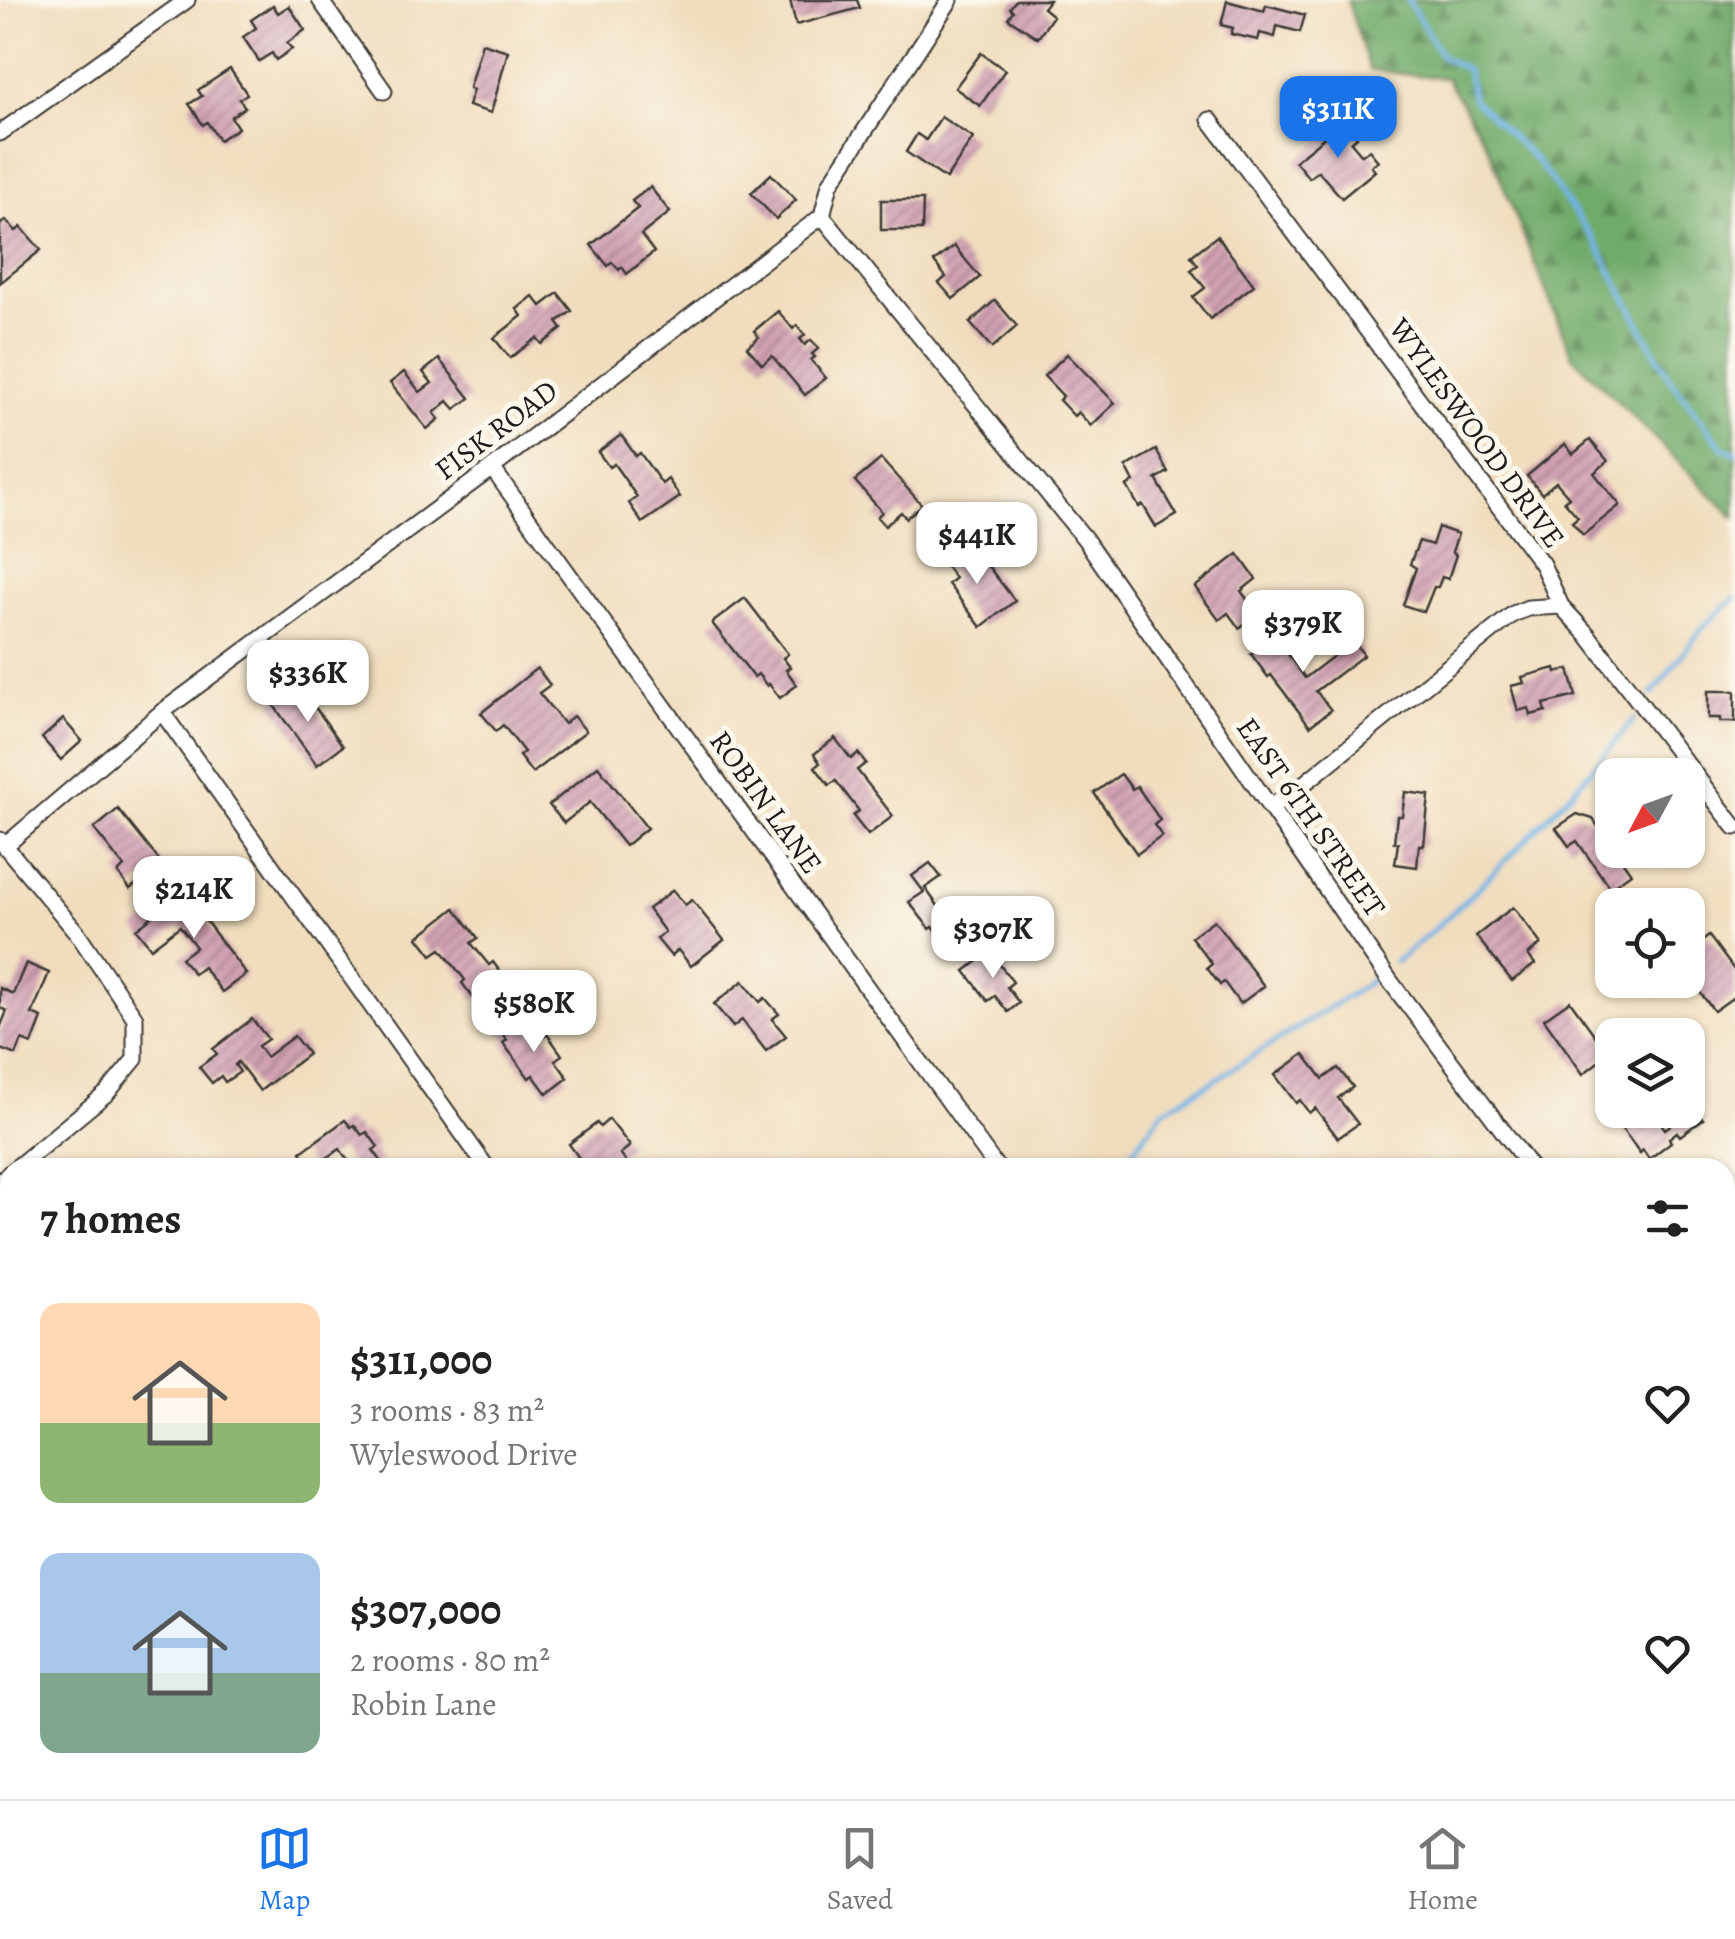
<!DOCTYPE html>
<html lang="en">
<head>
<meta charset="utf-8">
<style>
	:root { --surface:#fff; --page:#f6f6f6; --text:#222; --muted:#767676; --line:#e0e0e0; --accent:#1a73e8 }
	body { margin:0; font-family:Alegreya,serif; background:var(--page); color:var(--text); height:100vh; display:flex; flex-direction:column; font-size:38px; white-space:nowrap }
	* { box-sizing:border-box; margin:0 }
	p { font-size:32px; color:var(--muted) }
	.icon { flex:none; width:55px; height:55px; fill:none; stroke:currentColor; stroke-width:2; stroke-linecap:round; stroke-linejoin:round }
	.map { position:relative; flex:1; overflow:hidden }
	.drawer { position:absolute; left:0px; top:1158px; width:1735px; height:642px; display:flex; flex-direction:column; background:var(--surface); border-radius:30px 30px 0 0; box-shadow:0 2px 8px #0004 }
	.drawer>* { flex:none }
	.needle { width:65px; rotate:229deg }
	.controls { position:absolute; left:1595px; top:758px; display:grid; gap:20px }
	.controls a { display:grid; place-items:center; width:110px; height:110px; border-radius:20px; background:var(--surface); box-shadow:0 2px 8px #0004; font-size:50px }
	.price { position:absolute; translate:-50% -85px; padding:0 22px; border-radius:20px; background:#fff; color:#222; font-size:32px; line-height:65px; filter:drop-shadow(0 2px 5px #0008) }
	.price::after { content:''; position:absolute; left:50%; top:60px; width:30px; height:22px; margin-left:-15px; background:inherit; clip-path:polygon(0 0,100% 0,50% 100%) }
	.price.current { background:var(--accent); color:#fff }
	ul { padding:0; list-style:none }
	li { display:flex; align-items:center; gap:30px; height:250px; padding:0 40px }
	li span { display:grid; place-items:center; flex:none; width:280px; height:200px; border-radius:20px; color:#555 }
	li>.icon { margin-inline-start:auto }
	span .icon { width:120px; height:120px; fill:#fffc; stroke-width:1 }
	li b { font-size:42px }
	h2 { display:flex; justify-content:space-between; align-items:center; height:120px; padding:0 40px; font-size:42px }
	.dock { display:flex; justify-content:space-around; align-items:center; height:140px; border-top:2px solid var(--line); background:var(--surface); font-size:28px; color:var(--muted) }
	.dock a { display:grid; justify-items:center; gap:5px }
	.dock .current { color:var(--accent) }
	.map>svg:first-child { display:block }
	.forest { fill:url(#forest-firs); stroke:#466443; stroke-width:2.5 }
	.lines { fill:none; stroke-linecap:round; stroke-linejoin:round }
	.stream { stroke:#72b4e7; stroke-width:5 }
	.building { fill:url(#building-hatch) }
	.street-casing { stroke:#3c3934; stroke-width:19 }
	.street { stroke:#fff; stroke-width:15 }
	.labels { text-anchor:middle; stroke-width:10; stroke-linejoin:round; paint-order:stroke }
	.street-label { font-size:30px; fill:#1c1c1c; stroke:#fbf7ec }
</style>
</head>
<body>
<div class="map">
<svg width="1735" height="1799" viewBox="0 0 1735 1799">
	<defs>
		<pattern id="forest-firs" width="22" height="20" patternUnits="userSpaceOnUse" patternTransform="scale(2.5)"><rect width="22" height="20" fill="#71ab6a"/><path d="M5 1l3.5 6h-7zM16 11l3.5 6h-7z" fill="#5c8a56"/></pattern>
		<pattern id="building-hatch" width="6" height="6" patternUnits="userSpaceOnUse" patternTransform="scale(2.5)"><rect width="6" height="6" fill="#d1a1b4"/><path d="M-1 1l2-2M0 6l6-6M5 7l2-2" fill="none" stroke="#a98292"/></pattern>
	</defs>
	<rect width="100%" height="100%" fill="#fbf7ec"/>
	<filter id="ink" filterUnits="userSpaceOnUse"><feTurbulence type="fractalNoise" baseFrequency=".01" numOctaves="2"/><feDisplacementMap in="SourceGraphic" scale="20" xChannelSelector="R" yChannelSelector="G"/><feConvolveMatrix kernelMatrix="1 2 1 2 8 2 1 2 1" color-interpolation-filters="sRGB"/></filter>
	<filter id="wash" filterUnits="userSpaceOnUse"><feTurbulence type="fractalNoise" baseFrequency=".0048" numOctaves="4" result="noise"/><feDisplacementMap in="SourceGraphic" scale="40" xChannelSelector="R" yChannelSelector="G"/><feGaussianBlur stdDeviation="2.25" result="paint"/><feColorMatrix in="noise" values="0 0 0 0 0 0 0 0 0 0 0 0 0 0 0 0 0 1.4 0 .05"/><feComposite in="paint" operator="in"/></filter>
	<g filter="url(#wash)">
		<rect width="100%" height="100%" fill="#f1ddbd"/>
		<polygon class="forest" points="1347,0 1735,0 1735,518 1572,356 1487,145 1446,78 1370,70"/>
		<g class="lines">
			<g class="stream">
				<polyline points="1408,0 1442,57 1467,70 1473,99 1536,160 1595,241 1670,379 1723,448 1735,453"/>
				<polyline points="1652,694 1704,626 1735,598"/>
				<path d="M1395 962C1440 927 1480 886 1520 846 1560 805 1599 763 1634 719"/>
				<polyline points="1115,1168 1124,1163 1163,1110 1210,1083 1367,984 1379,974"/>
			</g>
		</g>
		<g id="blocks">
			<g class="building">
				<polygon points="790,0 857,0 860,8 796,25"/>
				<polygon points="1016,0 1049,0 1043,8 1053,16 1038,38 1008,18 1013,11 1010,8"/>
				<polygon points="1227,1 1264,11 1266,5 1305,15 1300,32 1277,26 1275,37 1260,33 1258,40 1231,34 1233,28 1221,25"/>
				<polygon points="273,5 278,13 289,6 305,30 287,43 292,49 276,60 272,53 259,61 243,37 256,28 251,20"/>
				<polygon points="482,43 508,51 491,113 468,106 473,90 469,88"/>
				<polygon points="981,53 1005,70 980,106 955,88"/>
				<polygon points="230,69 247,94 239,99 245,107 231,117 238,128 219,140 207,122 203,125 189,104 202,96 198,90"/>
				<polygon points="941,117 973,138 946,179 906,152 917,134 926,140"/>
				<polygon points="1344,121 1357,137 1351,142 1362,155 1369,150 1378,161 1371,166 1375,171 1342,198 1318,171 1309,178 1295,161"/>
				<polygon points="771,174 796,200 776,219 751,193"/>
				<polygon points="650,187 670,212 641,235 654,252 627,274 622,267 619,270 612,262 608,266 591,245 638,208 632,201"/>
				<polygon points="881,200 923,200 922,230 881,230"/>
				<polygon points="5,220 16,231 21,227 41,250 0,283 0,225"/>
				<polygon points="1217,236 1254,285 1210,319 1193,297 1205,288 1191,270 1198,265 1191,256"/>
				<polygon points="954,246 980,277 953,299 939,283 946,277 934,262"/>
				<polygon points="558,293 572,311 557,322 562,329 542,344 537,338 510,358 494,338 522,316 517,309 533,296 541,306"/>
				<polygon points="995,300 1017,326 992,348 970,323"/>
				<polygon points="778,311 793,329 797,325 805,335 800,339 805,345 811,340 819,348 812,354 815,357 811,360 826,378 805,395 772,356 762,364 747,347 759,337 754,331"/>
				<polygon points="1067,354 1115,403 1091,426 1078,412 1074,416 1059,400 1063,396 1044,376"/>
				<polygon points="439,359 470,398 455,409 448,401 434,413 439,419 427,429 390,383 404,372 420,392 432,383 423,372"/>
				<polygon points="621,435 636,456 640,453 662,484 668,479 680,497 642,523 629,503 637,497 614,464 609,467 598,452"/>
				<polygon points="1590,440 1608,461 1594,473 1620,505 1583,535 1572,522 1578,517 1564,501 1569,497 1556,482 1542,494 1527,476 1565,444 1573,454"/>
				<polygon points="1156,450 1168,472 1156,479 1177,515 1156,527 1143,505 1139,507 1127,486 1134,482 1126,467"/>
				<polygon points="881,459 922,505 906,518 901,512 885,526 877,517 882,512 855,481"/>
				<polygon points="1438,527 1458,534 1452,552 1456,555 1448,579 1442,577 1438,587 1434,587 1424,612 1403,605 1416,568 1410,564 1419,541 1432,545"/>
				<polygon points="962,546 977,566 984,561 1015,601 981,627 948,584 955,578 942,561"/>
				<polygon points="1238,554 1256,579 1241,591 1258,614 1239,628 1228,613 1219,620 1195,587"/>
				<polygon points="745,598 788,654 783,658 790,667 786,670 797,685 780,698 769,684 767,686 758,674 754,677 712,623"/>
				<polygon points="1281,631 1294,648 1287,653 1305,678 1353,641 1364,655 1316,691 1331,710 1310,726 1271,675 1268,677 1251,654"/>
				<polygon points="537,668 550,685 539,693 564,724 573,716 586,731 532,773 519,756 524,752 503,725 496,731 481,713"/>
				<polygon points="1555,668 1556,672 1569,669 1576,696 1544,704 1546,711 1531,715 1529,708 1518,711 1511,686 1524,683 1522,677"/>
				<polygon points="295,686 309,705 312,703 343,746 317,765 272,703"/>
				<polygon points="1708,691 1735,691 1735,722 1720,722 1720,718 1708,718"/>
				<polygon points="63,719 82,741 61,760 42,738"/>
				<polygon points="835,738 851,759 858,753 866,763 857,770 893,816 868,835 853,816 859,811 836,781 829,785 815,767 820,763 814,754"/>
				<polygon points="598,766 647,828 625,846 590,802 564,823 549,805"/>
				<polygon points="1121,774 1132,789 1137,786 1160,820 1154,825 1162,836 1137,854 1094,793"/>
				<polygon points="1405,792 1429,795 1424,845 1419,845 1417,867 1395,864 1398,843 1394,842 1397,816 1402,816"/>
				<polygon points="118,809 162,864 130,889 118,873 124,867 94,829"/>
				<polygon points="1577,814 1593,819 1612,847 1612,850 1615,850 1631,873 1610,888 1577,841 1569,846 1556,828"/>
				<polygon points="930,863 941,877 925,888 947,918 956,912 964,923 946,937 941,931 938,933 933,927 930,929 909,902 924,892 912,876"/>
				<polygon points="673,890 685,905 692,900 724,940 691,966 678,950 671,956 657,939 665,932 648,909"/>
				<polygon points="184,892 246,974 222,992 203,967 194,974 181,958 196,947 180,926 151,948 136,929"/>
				<polygon points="1513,907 1541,944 1528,955 1535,964 1512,981 1476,936"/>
				<polygon points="455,908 478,938 471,943 489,965 493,962 504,977 475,1000 462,983 465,980 441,949 432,955 418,937"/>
				<polygon points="1214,920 1264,986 1240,1004 1224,982 1220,985 1207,968 1212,964 1191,937"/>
				<polygon points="1709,936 1735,971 1735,996 1714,1011 1691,980 1688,983 1688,952"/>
				<polygon points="990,952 1013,982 1007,987 1019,1003 1008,1012 995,996 988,1001 965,971"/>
				<polygon points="26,963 49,973 32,1014 42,1018 32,1044 22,1040 16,1055 0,1049 0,1028 7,1011 0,1008 0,988 13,994"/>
				<polygon points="743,981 760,1002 765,998 779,1014 772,1019 786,1036 766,1051 742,1020 733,1027 714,1004"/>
				<polygon points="1570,1001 1596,1037 1600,1034 1612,1051 1583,1074 1544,1019"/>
				<polygon points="520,1016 539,1041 547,1034 562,1055 555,1060 568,1078 547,1094 533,1075 529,1078 503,1043 507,1040 500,1031"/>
				<polygon points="252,1019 268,1039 258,1046 266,1057 294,1036 308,1054 260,1091 238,1062 235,1065 240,1072 225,1082 221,1076 212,1083 199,1067 217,1054 213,1049"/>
				<polygon points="1304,1054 1323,1079 1338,1068 1353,1087 1338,1098 1358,1124 1338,1138 1315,1108 1309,1113 1300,1100 1296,1103 1275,1075"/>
				<polygon points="1691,1103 1703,1119 1680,1136 1677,1132 1669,1138 1671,1142 1649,1159 1643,1150 1640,1153 1610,1113 1614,1110 1662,1110 1664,1113 1657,1118 1665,1129 1675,1122 1672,1118 1682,1110 1688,1110 1688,1106"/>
				<polygon points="609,1119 630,1146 620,1154 631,1168 594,1168 589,1161 584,1165 569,1144 597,1123 600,1127"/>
				<polygon points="345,1120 351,1127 354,1125 362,1135 367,1132 378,1147 373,1150 382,1162 378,1165 380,1168 353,1168 340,1149 312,1168 301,1152"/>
				<polygon points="0,1251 10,1263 10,1285 6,1281 0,1286"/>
				<polygon points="10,1355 10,1396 0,1405 0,1363"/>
				<polygon points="10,1599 10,1673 0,1682 0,1632 5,1628 0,1622 0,1608"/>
				<polygon points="1735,1631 1735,1685 1725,1692 1725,1662 1734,1654 1729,1648 1725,1652 1725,1639"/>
				<polygon points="590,1790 619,1790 625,1797 597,1799"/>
				<polygon points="1099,1790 1104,1796 1112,1790 1128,1790 1135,1799 1087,1799"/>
			</g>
		</g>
	</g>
	<g filter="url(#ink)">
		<use href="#blocks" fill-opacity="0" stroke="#3c3934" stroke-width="2.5"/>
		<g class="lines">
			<defs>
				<g id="street">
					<polyline points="320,0 384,91"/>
					<polyline points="1210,120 1542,564 1561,606 1587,634 1735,827"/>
					<polyline points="0,133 187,0"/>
					<polyline points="822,216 1085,539 1390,981 1531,1168"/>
					<polyline points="492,468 997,1168"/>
					<polyline points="162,712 487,1168"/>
					<polyline points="1272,806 1300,787 1513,614 1528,608 1561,606"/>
					<polyline points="0,840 78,934 135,1018 135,1059 107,1093 16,1168"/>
					<polyline points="6,845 162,712 492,468 822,216 830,184 950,0"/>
					<polyline points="0,1181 10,1173"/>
					<polyline points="1725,1320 1735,1314"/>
					<polyline points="1725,1447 1735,1462"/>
					<polyline points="1725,1505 1735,1498"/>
					<polyline points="0,1768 10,1757"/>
					<polyline points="671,1790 677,1799"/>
					<polyline points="938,1790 945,1799"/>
					<polyline points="1312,1799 1325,1790"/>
				</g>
			</defs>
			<use href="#street" class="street-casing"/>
			<use href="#street" class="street"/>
		</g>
	</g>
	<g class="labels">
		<g class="street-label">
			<text transform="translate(496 430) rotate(-37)" y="10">FISK ROAD</text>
			<text transform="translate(1477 433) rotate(54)" y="10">WYLESWOOD DRIVE</text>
			<text transform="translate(766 802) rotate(54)" y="10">ROBIN LANE</text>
			<text transform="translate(1311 817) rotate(55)" y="10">EAST 6TH STREET</text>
		</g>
	</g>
</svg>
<div class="controls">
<a><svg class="needle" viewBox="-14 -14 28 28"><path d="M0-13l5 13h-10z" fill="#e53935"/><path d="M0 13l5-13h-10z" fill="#767676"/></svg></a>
<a><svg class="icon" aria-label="locate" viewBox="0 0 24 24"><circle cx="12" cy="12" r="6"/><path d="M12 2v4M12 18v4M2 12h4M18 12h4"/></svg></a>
<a><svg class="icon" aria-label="layers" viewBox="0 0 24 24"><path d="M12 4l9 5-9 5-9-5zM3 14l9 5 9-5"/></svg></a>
</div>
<b class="price current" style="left:1338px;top:161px">$311K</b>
<b class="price" style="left:977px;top:587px">$441K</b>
<b class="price" style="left:1303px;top:675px">$379K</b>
<b class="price" style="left:308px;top:725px">$336K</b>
<b class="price" style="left:194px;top:941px">$214K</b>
<b class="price" style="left:993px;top:981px">$307K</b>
<b class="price" style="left:534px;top:1055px">$580K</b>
<section class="drawer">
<h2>7 homes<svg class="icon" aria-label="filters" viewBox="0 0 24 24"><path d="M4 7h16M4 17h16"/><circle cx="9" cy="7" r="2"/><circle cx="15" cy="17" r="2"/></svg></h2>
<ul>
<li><span style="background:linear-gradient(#ffd9b3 60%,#8fb573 0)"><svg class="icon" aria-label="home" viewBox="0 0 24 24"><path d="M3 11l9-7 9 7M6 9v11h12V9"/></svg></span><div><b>$311,000</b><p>3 rooms · 83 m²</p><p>Wyleswood Drive</p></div><svg class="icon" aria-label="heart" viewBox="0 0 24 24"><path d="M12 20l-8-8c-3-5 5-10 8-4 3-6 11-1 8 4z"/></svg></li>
<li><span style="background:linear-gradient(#a9c7e8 60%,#7fa58c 0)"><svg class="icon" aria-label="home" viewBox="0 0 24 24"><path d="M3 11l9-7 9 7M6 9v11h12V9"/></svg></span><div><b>$307,000</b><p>2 rooms · 80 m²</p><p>Robin Lane</p></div><svg class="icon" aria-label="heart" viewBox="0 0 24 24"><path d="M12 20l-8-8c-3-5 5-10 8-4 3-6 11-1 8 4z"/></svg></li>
</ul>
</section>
</div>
<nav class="dock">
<a class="current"><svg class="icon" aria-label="map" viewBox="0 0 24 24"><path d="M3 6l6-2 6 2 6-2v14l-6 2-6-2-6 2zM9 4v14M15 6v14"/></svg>Map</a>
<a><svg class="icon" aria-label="saved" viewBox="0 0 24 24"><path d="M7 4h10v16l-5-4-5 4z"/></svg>Saved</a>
<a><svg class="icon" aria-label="home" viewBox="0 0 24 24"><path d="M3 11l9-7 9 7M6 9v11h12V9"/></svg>Home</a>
</nav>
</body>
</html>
